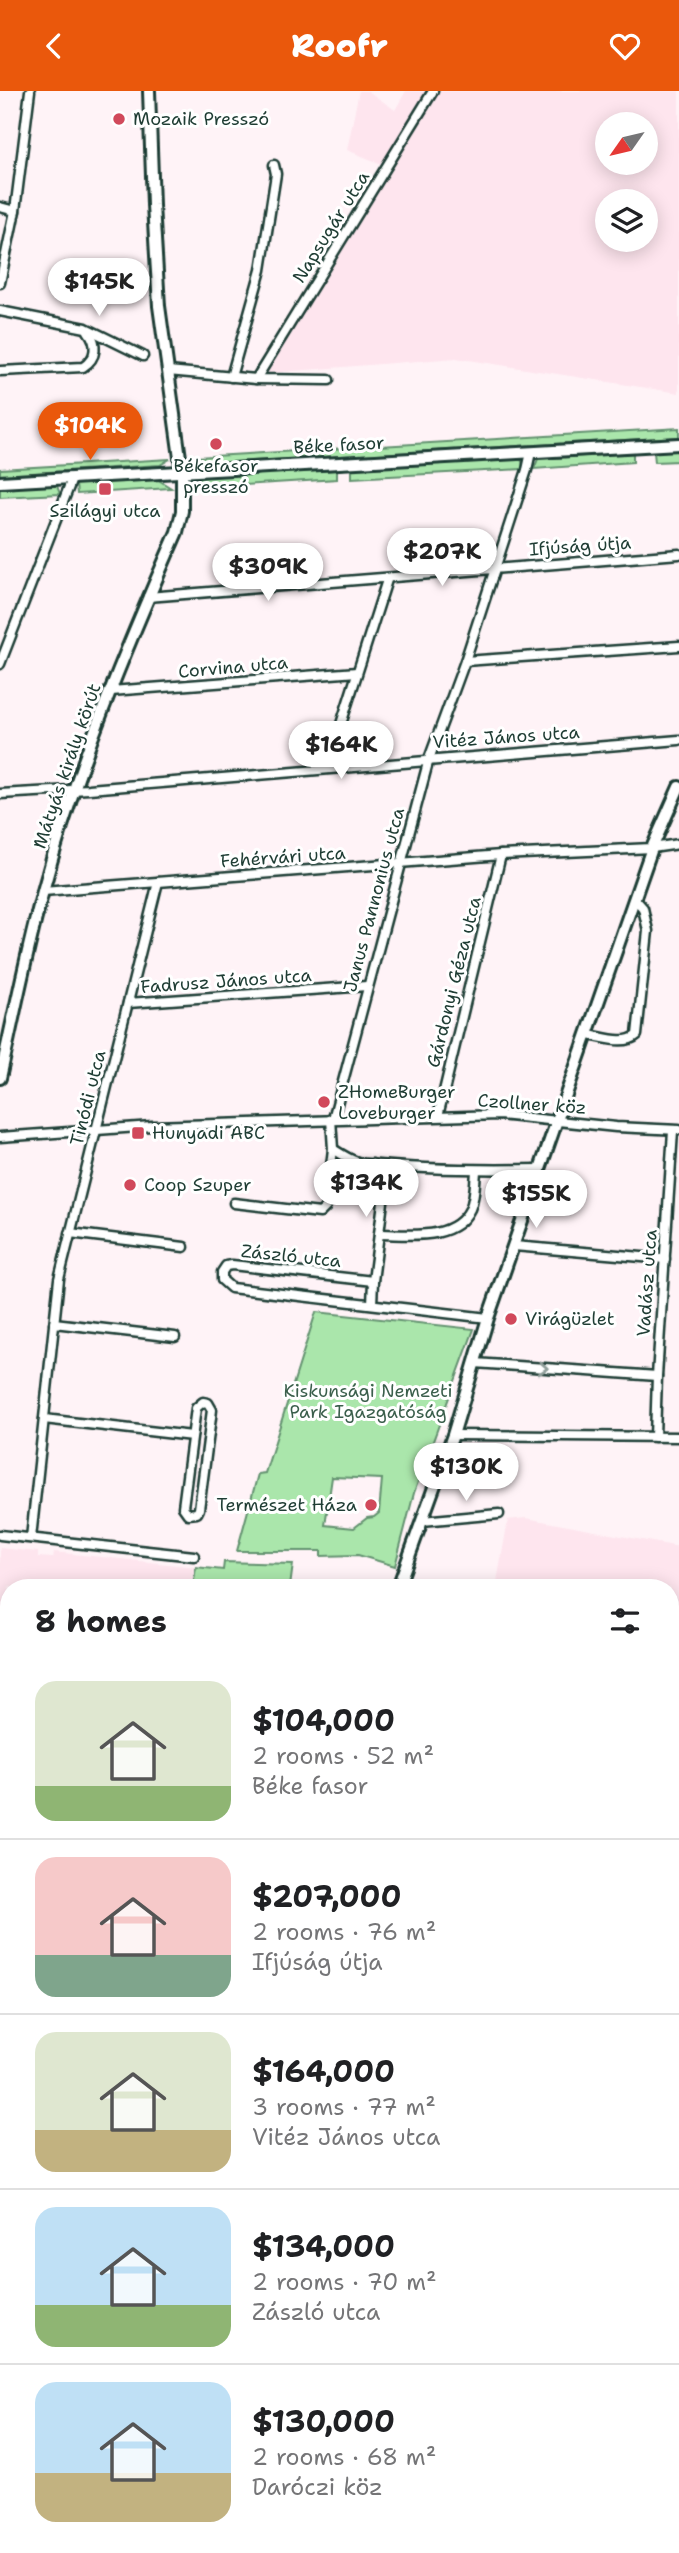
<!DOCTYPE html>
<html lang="en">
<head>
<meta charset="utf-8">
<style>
	:root { --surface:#fff; --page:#f6f6f6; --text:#202124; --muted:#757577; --line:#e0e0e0; --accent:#ea580c }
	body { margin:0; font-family:"Shantell Sans",sans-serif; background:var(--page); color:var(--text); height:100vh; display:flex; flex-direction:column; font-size:26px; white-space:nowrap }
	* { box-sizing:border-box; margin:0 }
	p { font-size:23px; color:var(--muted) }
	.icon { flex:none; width:38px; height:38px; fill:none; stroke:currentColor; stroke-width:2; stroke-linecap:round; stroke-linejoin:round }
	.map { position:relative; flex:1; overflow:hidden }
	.drawer { position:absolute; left:0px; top:1488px; width:679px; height:975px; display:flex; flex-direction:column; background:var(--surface); border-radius:28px 28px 0 0; box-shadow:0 4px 18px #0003 }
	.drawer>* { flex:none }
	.needle { width:46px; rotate:236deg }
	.tools { position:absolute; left:595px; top:21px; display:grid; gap:14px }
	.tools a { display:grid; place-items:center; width:63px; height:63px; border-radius:50%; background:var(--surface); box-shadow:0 4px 18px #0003; font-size:35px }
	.price { position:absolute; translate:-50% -60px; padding:0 16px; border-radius:24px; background:#fff; color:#222; font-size:23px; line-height:46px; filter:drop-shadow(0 2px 4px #0008) }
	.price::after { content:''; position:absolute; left:50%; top:42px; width:21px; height:16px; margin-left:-10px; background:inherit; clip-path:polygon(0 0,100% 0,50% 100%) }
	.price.on { background:var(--accent); color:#fff }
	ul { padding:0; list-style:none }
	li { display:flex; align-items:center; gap:21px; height:175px; padding:0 35px }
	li+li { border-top:2px solid var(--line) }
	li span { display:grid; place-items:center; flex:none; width:196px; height:140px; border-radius:21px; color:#555 }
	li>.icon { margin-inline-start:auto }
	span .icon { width:84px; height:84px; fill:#fffc; stroke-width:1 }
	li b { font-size:30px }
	h2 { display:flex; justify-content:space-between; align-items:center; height:84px; padding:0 35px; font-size:30px }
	header { display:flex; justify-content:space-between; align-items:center; height:91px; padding:0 35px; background:var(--accent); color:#fff; font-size:32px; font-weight:800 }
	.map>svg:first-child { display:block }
	.built { fill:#fee5ee; fill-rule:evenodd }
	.green { fill:#aae6ab; stroke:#649270; stroke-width:2; fill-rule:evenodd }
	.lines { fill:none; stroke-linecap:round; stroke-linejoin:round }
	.street-casing { stroke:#1f3d34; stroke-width:13 }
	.secondary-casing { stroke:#1f3d34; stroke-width:16 }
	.primary-casing { stroke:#1f3d34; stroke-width:18 }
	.street { stroke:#fff; stroke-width:8 }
	.secondary { stroke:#fff; stroke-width:10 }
	.primary { stroke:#faddab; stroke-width:12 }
	.rail { stroke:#1f3d34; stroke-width:2.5 }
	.oneway { stroke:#8f9e9a }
	.poi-dot { fill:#d1495b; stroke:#fff; stroke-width:2.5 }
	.labels { text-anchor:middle; stroke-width:6; stroke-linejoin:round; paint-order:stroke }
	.poi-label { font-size:18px; fill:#1f3d34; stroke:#fff; text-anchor:start }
	.street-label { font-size:18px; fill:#1f3d34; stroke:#fff }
	.park-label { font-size:18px; fill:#3b5f4c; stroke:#fff }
</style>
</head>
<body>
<header><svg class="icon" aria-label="back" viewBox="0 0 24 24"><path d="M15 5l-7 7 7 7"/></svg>Roofr<svg class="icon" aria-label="heart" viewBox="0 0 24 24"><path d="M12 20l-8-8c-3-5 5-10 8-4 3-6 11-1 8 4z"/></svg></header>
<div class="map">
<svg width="679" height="2462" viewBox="0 0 679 2462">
	<rect width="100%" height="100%" fill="#fff3f7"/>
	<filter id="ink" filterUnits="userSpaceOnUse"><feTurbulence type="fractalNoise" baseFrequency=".0143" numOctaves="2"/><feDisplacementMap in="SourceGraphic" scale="14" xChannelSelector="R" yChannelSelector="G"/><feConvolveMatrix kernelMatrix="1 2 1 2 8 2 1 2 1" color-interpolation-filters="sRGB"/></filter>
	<g filter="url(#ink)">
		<g class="built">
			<path d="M359 0H368L395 19 406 0H679V302L456 267 268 282 263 275 389 76 347 59ZM607 33H646V72H607ZM607 110H646V149H607Z"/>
			<polygon points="526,1427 679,1456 679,1924 670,1930 670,1496 496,1496 508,1429"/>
			<polygon points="0,1457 38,1461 38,1466 53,1467 54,1461 196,1476 193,1496 9,1496 9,1666 0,1667"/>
		</g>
		<g class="green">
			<polygon points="679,337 679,346 201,373 197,370 197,366"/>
			<polygon points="679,359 679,370 655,371 654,361"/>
			<polygon points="633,362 633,371 534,378 538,368"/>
			<polygon points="517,367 522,370 523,378 352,387 352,376"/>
			<polygon points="170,368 160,374 0,384 0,378"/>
			<polygon points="337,379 337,388 196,397 198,388 204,386"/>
			<polygon points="157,388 171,397 77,403 76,393"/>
			<polygon points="53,394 57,395 60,403 0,406 0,396"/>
			<path d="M316 1221 474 1238 414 1402 395 1475 358 1464 321 1465V1460H237L258 1383 265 1382ZM332 1386 382 1388 379 1422 374 1426 367 1427 354 1437 325 1434Z"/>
			<polygon points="224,1471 293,1473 290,1496 193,1496 196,1476 223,1479"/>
		</g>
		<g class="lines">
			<defs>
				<g id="street">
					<polyline points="0,116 15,120"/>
					<polyline points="0,192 15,120 30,0"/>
					<polyline points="0,220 86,237 143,265"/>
					<path d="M0 280 83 276C97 267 98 253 88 240"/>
					<polyline points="168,280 256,288 329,289"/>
					<polyline points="231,286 261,179 276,83 274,74"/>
					<polyline points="256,288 433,0"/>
					<polyline points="148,506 679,463"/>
					<polyline points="465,570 679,555"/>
					<polyline points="0,573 72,388"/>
					<polyline points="111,600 357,581"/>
					<polyline points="327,677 387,489"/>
					<polyline points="0,703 89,698 679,649"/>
					<polyline points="43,800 501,764 652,757 679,753"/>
					<polyline points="128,912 367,895"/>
					<path d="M588 944C603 946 625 955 637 944L648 840 643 817 635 808"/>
					<polyline points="438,1025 501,764"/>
					<polyline points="333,1028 429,668 465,570 527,379 531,361"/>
					<polyline points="0,1046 152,1035 499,1024 616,1036 679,1039"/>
					<path d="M333 1058C344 1065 355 1072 368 1073 425 1079 484 1079 541 1078"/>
					<polyline points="372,1073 381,1086 384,1103 373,1190"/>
					<polyline points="234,1112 320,1122 326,1116 333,1058 331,1028"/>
					<polyline points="70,1142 184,1156"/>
					<path d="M379 1143C408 1143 454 1151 470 1118 475 1107 475 1092 476 1080"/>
					<polyline points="514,1155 665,1168"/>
					<polyline points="372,1213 373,1190 232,1174 226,1175 222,1181 222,1189 231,1197 488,1227"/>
					<polyline points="54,1232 175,1246"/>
					<polyline points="475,1272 657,1285"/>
					<polygon points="203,1311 208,1312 212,1319 199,1418 197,1422 188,1423 183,1416 196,1317"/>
					<polyline points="44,1328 192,1345"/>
					<polyline points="453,1344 679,1346"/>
					<polyline points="655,1346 657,1285 673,1040"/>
					<polyline points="422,1430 499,1423"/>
					<polyline points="0,1444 194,1465"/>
					<polyline points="31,1447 59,1188 158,791"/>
					<polyline points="0,1673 9,1672"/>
					<polyline points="0,1803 9,1803"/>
					<polyline points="0,1931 9,1931"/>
					<polyline points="670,2076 679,2076"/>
					<polyline points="670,2201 679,2195"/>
					<polyline points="6,2311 9,2352"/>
					<polyline points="670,2362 679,2357"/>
					<polyline points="16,2454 17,2462"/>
					<polyline points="482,2455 494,2454"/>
				</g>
				<g id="secondary">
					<polyline points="0,391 679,353"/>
					<path d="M0 987C14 925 26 862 43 800 76 677 126 557 177 441L182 420V381L159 215 153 114 149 0"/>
					<polyline points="398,1496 453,1344 488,1227 652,757 679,696"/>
					<polyline points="670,2216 679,2231"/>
				</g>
				<g id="primary">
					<polyline points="670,1949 679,1944"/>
					<polyline points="0,2134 9,2133"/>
				</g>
			</defs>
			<use href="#street" class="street-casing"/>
			<use href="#secondary" class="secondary-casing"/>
			<use href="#primary" class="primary-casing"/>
			<use href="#street" class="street"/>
			<use href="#secondary" class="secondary"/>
			<use href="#primary" class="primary"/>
			<g class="rail">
				<polyline points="670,2024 679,2017"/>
				<polyline points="0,2301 9,2299"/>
			</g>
		</g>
		<defs><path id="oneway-chevron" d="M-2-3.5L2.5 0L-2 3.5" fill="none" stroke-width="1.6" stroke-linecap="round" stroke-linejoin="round" transform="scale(1.75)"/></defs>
		<use class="oneway" href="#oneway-chevron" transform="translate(543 1277) rotate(4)"/>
	</g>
	<g class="poi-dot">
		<circle cx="119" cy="28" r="7"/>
		<circle cx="216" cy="353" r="7"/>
		<rect x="98" y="391" width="14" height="14" rx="3.5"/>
		<circle cx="324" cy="1011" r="7"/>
		<rect x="131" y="1035" width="14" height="14" rx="3.5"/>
		<circle cx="130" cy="1094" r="7"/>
		<circle cx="511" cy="1228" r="7"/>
		<circle cx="371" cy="1414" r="7"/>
	</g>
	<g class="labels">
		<g class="poi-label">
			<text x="133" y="34">Mozaik Presszó</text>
			<text x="216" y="381" text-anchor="middle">Békefasor<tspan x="216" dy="21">presszó</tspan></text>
			<text x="105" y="426" text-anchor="middle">Szilágyi utca</text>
			<text x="338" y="1007">ZHomeBurger<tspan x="338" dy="21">Loveburger</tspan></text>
			<text x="152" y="1048">Hunyadi ABC</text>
			<text x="144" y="1100">Coop Szuper</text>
			<text x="525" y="1234">Virágüzlet</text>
			<text x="357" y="1420" text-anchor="end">Természet Háza</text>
		</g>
		<g class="street-label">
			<text transform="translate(331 136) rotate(-58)" y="6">Napsugár utca</text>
			<text transform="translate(339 354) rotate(-3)" y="6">Béke fasor</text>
			<text transform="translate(580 455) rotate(-4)" y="6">Ifjúság útja</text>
			<text transform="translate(233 576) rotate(-5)" y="6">Corvina utca</text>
			<text transform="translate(506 646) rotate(-4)" y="6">Vitéz János utca</text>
			<text transform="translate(67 675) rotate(-71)" y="6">Mátyás király körút</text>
			<text transform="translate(283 766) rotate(-4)" y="6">Fehérvári utca</text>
			<text transform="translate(374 809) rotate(-75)" y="6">Janus Pannonius utca</text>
			<text transform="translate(226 890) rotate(-4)" y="6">Fadrusz János utca</text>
			<text transform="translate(454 891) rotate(-76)" y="6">Gárdonyi Géza utca</text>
			<text transform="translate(88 1007) rotate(-76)" y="6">Tinódi utca</text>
			<text transform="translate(532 1013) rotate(4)" y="6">Czollner köz</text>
			<text transform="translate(291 1165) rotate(6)" y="6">Zászló utca</text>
			<text transform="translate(647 1192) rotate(-86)" y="6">Vadász utca</text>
		</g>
		<g class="park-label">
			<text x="368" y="1306">Kiskunsági Nemzeti<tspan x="368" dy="21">Park Igazgatóság</tspan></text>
		</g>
	</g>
</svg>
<div class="tools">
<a><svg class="needle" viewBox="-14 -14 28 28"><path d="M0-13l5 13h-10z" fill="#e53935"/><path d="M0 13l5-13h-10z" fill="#757577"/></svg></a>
<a><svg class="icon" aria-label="layers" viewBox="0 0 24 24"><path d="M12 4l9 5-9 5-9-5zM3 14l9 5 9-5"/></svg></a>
</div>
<b class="price" style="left:99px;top:227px">$145K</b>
<b class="price on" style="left:90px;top:371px">$104K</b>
<b class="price" style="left:442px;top:497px">$207K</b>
<b class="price" style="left:268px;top:512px">$309K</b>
<b class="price" style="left:341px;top:690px">$164K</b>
<b class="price" style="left:366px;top:1128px">$134K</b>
<b class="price" style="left:536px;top:1139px">$155K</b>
<b class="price" style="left:466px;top:1412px">$130K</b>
<section class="drawer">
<h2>8 homes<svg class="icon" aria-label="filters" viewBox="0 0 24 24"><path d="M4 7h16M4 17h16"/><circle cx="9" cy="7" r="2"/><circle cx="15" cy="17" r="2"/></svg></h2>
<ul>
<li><span style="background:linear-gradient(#dfe7d0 75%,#8fb573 0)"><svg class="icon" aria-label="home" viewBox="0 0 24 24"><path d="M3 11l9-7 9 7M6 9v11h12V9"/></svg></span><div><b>$104,000</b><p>2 rooms · 52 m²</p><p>Béke fasor</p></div></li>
<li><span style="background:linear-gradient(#f6c9c9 70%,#7fa58c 0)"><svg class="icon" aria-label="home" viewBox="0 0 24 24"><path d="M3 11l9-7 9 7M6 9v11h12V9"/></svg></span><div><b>$207,000</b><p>2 rooms · 76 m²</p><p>Ifjúság útja</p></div></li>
<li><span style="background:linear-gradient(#dfe7d0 70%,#c2b280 0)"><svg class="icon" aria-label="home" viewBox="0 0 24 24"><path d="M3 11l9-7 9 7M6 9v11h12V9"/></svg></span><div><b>$164,000</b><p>3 rooms · 77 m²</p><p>Vitéz János utca</p></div></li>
<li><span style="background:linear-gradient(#bfe0f5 70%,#8fb573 0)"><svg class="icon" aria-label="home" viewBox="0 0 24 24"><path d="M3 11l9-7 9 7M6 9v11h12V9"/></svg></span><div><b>$134,000</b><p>2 rooms · 70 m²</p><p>Zászló utca</p></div></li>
<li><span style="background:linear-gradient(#bfe0f5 65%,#c2b280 0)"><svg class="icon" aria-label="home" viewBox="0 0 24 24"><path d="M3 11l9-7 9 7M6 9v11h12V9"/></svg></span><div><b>$130,000</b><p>2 rooms · 68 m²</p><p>Daróczi köz</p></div></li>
</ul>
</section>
</div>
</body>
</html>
